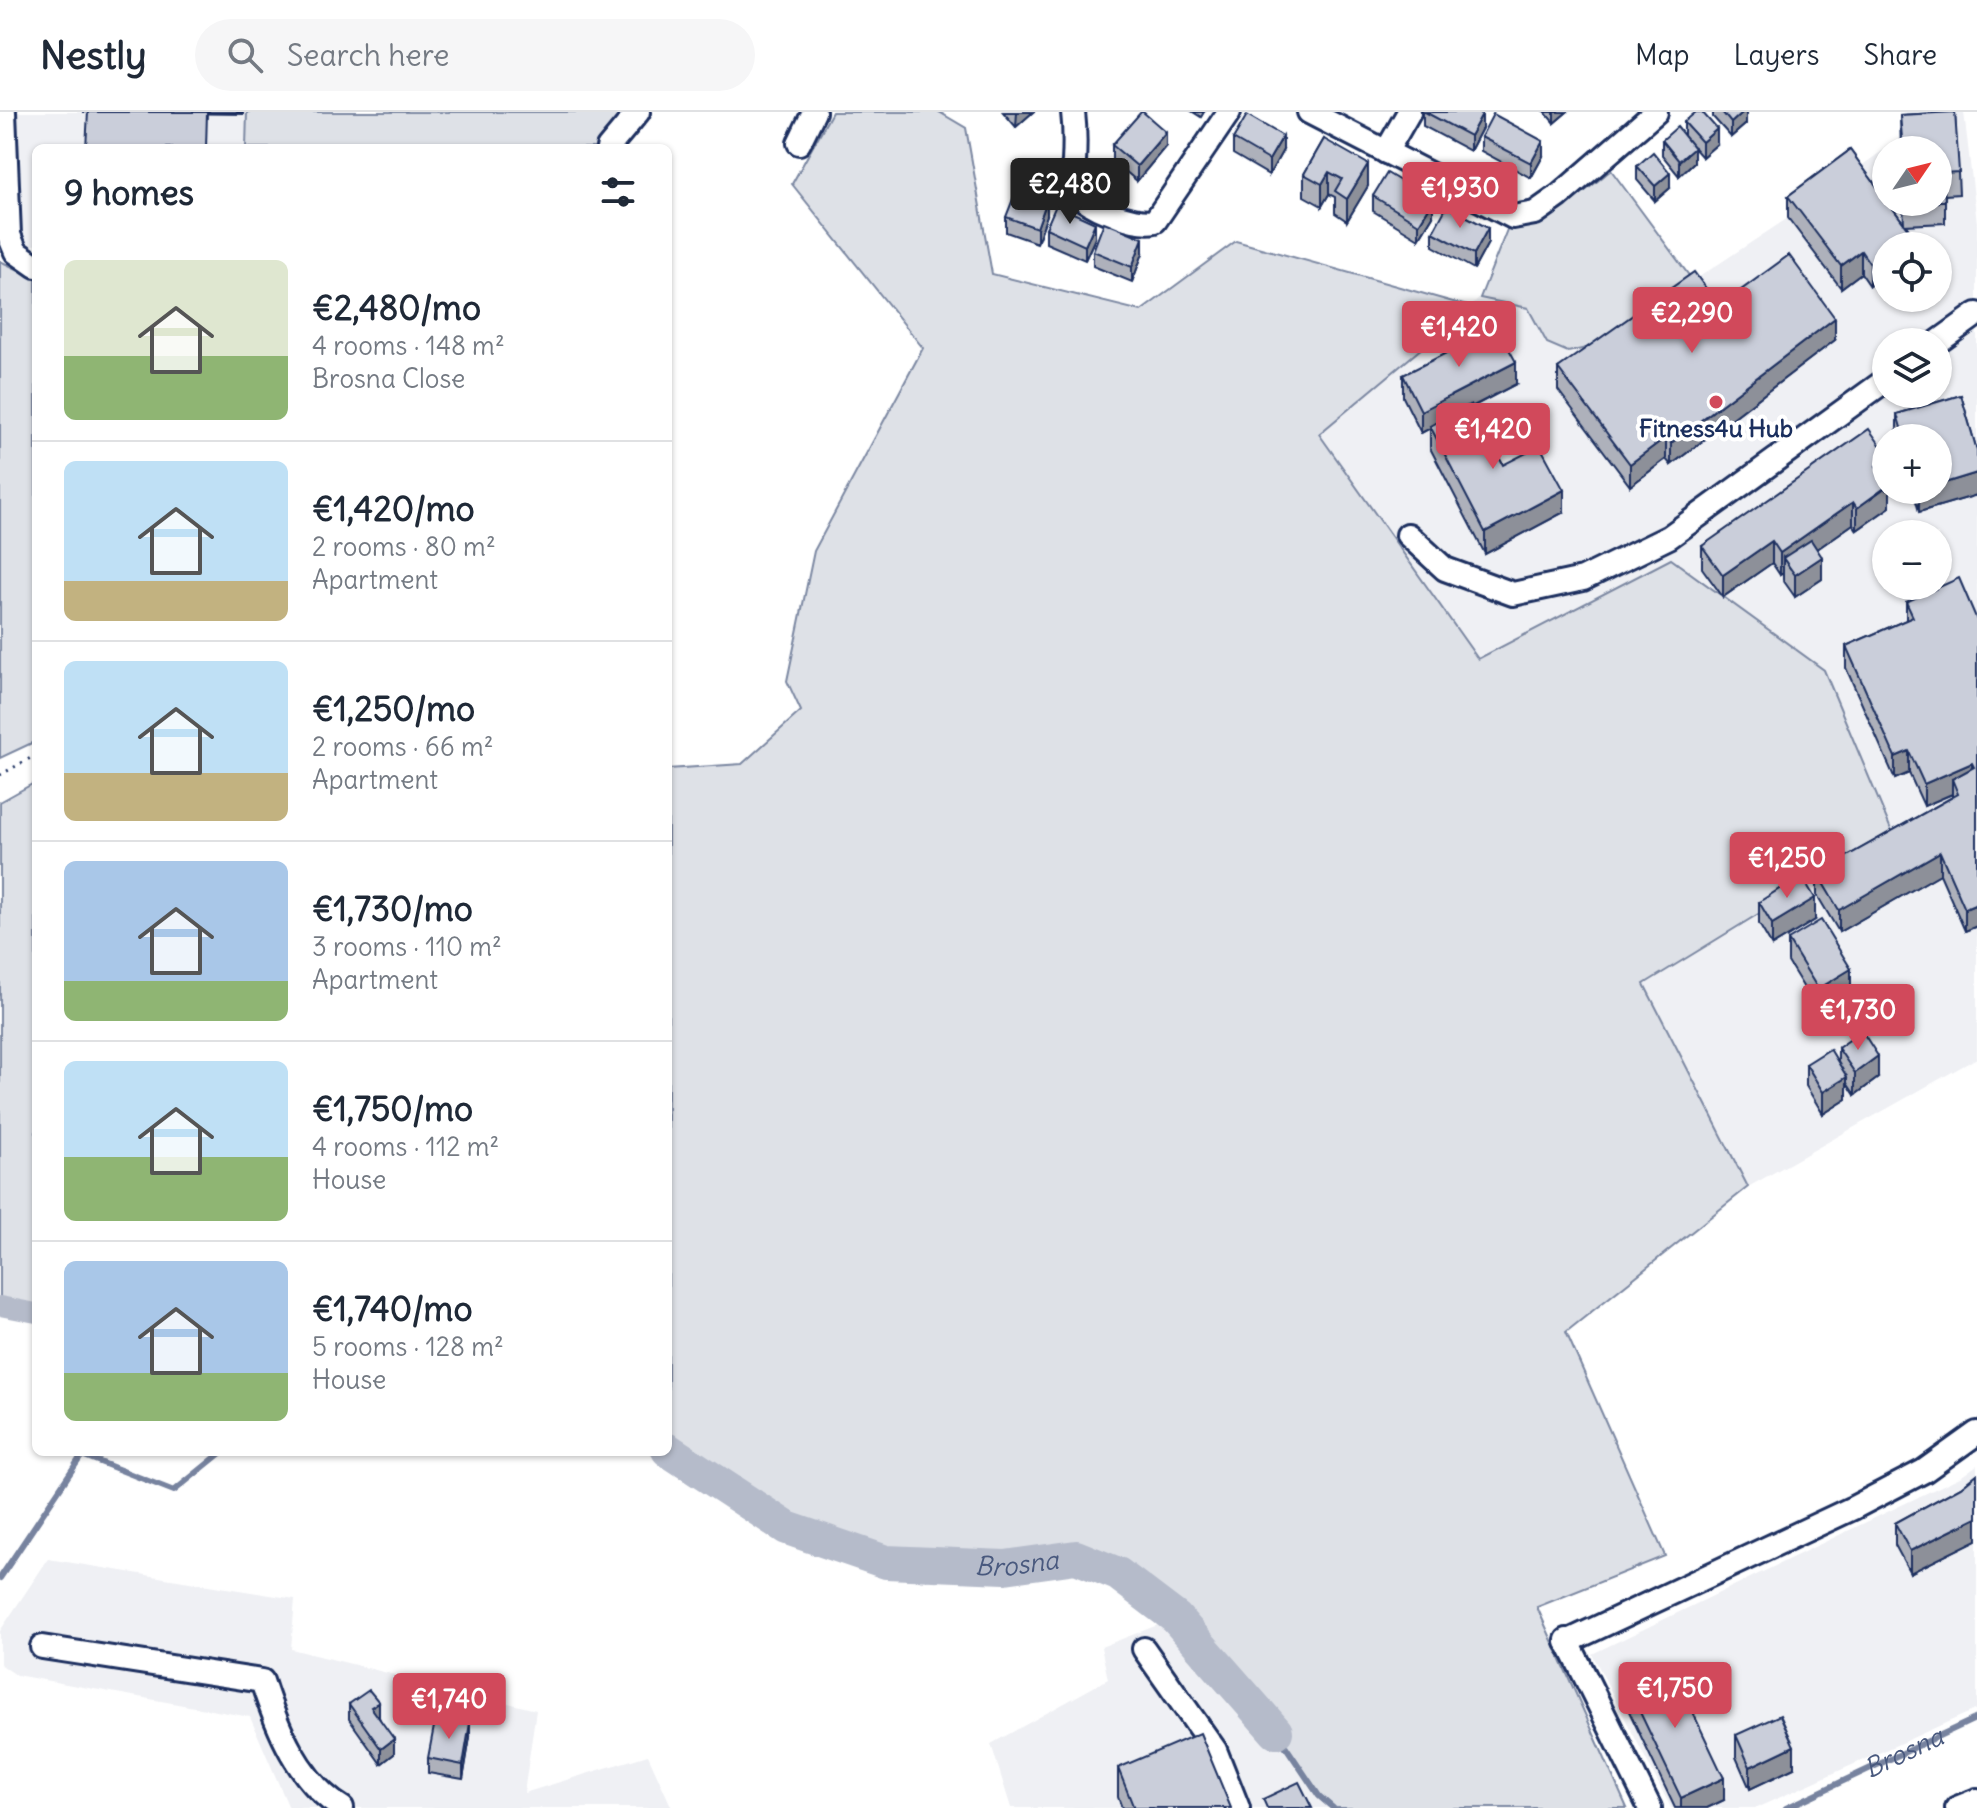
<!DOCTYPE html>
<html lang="en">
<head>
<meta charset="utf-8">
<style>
	:root { --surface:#fff; --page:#f6f6f7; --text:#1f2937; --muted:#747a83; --line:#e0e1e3; --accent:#d1495b }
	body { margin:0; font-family:Delius,sans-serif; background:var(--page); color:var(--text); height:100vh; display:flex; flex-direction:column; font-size:30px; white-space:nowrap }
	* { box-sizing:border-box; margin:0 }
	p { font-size:26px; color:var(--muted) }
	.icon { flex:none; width:44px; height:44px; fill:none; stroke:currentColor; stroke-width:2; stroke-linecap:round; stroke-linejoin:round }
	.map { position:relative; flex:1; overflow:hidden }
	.drawer { position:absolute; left:32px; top:32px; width:640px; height:1312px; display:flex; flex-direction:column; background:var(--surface); border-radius:12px; box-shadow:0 2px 6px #0004 }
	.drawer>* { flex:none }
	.needle { width:52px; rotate:55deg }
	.tools { position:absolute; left:1872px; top:24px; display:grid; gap:16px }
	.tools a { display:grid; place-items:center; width:80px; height:80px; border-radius:50%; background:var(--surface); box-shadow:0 2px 6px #0004; font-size:40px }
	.price { position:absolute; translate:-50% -68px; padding:0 18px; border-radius:8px; background:var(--accent); color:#fff; font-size:26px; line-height:52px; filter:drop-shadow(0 2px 4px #0008) }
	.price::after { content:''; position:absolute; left:50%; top:48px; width:24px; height:18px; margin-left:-12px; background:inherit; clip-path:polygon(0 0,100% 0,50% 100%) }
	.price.current { background:#222; color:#fff }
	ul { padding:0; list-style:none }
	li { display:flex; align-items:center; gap:24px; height:200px; padding:0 32px }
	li+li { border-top:2px solid var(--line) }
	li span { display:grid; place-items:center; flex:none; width:224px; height:160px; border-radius:12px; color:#555 }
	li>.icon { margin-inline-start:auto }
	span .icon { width:96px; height:96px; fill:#fffc; stroke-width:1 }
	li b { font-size:34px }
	h2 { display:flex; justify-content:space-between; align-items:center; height:96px; padding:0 32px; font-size:34px }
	header { display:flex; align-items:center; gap:48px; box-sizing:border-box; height:112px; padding:0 40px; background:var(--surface); border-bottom:2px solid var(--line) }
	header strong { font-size:38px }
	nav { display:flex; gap:44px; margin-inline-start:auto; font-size:28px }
	.search { width:560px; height:72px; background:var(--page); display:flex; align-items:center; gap:20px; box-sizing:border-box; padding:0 28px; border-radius:44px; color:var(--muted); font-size:30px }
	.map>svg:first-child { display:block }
	.built { fill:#eff0f4; fill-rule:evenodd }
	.green { fill:#dee1e7; stroke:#7c88a2; stroke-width:2 }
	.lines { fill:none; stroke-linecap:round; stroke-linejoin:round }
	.stream { stroke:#77839f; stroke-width:6 }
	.canal { stroke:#b5bbca; stroke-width:20 }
	.river { stroke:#b5bbca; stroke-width:34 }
	.minor-casing { stroke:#1b2f5e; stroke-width:28 }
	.path { stroke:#1b2f5e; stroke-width:3; stroke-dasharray:2 6; stroke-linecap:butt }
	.minor { stroke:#fff; stroke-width:22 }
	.wall { fill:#aeb1bb; stroke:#1b2f5e; stroke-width:2 }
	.shaded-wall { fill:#8d9099; stroke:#1b2f5e; stroke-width:2 }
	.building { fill:#caceda; stroke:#1b2f5e; stroke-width:2 }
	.poi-dot { fill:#d1495b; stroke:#fff; stroke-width:3 }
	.labels { text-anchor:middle; stroke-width:8; stroke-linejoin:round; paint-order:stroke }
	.poi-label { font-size:24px; font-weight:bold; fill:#1b2f5e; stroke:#fff }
	.water-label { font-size:26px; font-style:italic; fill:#49597e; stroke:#fff }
</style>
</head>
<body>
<header>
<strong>Nestly</strong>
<div class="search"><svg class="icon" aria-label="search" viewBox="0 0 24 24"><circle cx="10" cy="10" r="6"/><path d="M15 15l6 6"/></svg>Search here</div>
<nav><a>Map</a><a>Layers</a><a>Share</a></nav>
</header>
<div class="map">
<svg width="1977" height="1696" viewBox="0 0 1977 1696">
	<rect width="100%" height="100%" fill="#fff"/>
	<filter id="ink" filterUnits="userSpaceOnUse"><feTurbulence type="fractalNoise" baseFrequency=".0125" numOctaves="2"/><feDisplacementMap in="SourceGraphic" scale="16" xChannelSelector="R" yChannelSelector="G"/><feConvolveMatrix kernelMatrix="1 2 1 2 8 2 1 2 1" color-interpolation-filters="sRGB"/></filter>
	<g filter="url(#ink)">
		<g class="built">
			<polygon points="0,0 247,0 246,36 36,36 36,133 0,134"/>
			<path d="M1937 0H1964L1977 111V946L1748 1075 1644 872 1892 721 1671 447 1478 547 1319 322 1480 186 1528 196 1548 232 1568 240 1693 169 1788 106ZM1886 38H1938V90H1886ZM1886 134H1938V186H1886ZM1886 230H1938V282H1886ZM1886 326H1938V378H1886ZM1886 422H1938V474H1886Z"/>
			<polygon points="1977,1353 1977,1597 1756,1696 1671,1696 1592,1542 1962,1364"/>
			<polygon points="48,1447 295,1487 291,1537 536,1598 524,1681 648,1643 672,1696 289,1696 250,1605 16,1563 0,1552 0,1519"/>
			<polygon points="1176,1506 1276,1620 1319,1684 1333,1696 1011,1696 991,1632 1108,1567 1101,1535"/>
		</g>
		<g class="green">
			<polygon points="247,0 624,0 596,36 246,36"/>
			<polygon points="832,0 939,0 966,16 992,162 1141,199 1236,129 1471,195 1319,322 1478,547 1671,447 1824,558 1892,720 1644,872 1748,1075 1566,1220 1665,1444 1537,1495 1627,1696 1333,1696 1319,1684 1276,1620 1176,1506 1118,1462 1076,1445 1005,1455 886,1450 787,1416 668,1338 668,657 742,652 801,599 787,569 814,439 923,236 792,72"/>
			<path d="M1611 58 1693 169 1591 235 1568 240 1547 231 1528 196 1480 186 1508 115C1559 104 1572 90 1611 58Z"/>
			<polygon points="0,149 36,166 36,629 0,646"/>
			<polygon points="36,670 36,1196 0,1188 0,690"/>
		</g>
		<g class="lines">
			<g class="stream">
				<polyline points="0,1466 82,1343 174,1379 222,1340"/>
				<polyline points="1276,1620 1319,1684 1333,1696"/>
				<path id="s1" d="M1786 1696 1977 1606"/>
			</g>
			<polyline class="canal" points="0,1194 36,1201"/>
			<path class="river" id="s2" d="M668 1338 787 1416 886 1450 1005 1455 1076 1445 1118 1462 1176 1506 1276 1620"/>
			<defs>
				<g id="minor">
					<polyline points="4,0 9,123 16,140 36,154"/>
					<path d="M1073 0C1075 17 1075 33 1074 50 1073 56 1070 63 1071 69 1073 93 1136 114 1155 109L1229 0"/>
					<polyline points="1309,0 1513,105 1535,101 1559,84 1656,0"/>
					<polyline points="799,31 814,0"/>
					<polyline points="608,36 638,0"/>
					<polyline points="1386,40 1409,0"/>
					<polyline points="1938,230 1977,202"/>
					<polyline points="1408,423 1445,457 1513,482 1583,467 1669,425 1886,268"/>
					<polyline points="1567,1528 1650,1696"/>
					<polyline points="1567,1530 1853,1396 1924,1359 1977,1321"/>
					<path d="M42 1535 262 1569C277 1616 298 1669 342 1696"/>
					<polyline points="1144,1537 1215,1638 1238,1696"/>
					<polyline points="1957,1696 1977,1688"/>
				</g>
			</defs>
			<use href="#minor" class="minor-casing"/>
			<polyline class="path" points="0,663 36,643"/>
			<use href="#minor" class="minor"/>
		</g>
		<g class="wall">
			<polygon points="82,0 243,0 243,2"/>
			<polygon points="1003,0 1033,0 1016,15"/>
			<polygon points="1193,0 1204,0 1201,5"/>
			<polygon points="1423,0 1479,0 1482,16 1470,39 1423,14"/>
			<polygon points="1545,0 1567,0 1554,11"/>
			<polygon points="1713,0 1746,0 1746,12 1731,25 1713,5"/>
			<polygon points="1955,0 1959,82 1945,83 1945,111 1906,113 1911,121 1911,134 1886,134 1886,162 1870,174 1861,161 1841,176 1788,106 1788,84 1850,38 1886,87 1886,90 1888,90 1904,111 1903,94 1894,94 1893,90 1938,90 1938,38 1901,38 1900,3"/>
			<polygon points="1684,10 1717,32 1702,45 1694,36 1694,50 1679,64 1662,43 1662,28 1684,24"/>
			<polygon points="1481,25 1543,44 1531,66 1481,39"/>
			<polygon points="1233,27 1283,38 1269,63 1233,42"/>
			<polygon points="1324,27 1368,74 1347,109 1335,101 1335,85 1329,82 1322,94 1304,84 1304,62"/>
			<polygon points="1112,33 1166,34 1137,69 1112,48"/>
			<polygon points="1637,54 1670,76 1655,89 1637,68"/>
			<polygon points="1373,84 1433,104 1419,127 1373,99"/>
			<polygon points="1047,103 1037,131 1006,120 1006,105"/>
			<polygon points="1046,116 1095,126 1085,148 1046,131"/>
			<polygon points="1433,120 1488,131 1474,157 1433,134"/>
			<polygon points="1093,139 1143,141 1132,170 1093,154"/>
			<polygon points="1719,194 1835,228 1671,353 1666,347 1630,374 1558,278 1558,256"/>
			<polygon points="1403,263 1516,272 1472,295 1503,353 1564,400 1485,442 1430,336 1430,316 1421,321 1403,285"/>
			<polygon points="1961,283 1977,339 1977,383 1919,400 1913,378 1938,378 1938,326 1897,326 1897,302"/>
			<polygon points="1886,378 1890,378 1890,395 1857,418 1853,412 1817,437 1822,467 1795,485 1783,468 1783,461 1780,463 1772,451 1723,485 1702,456 1702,434"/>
			<polygon points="1906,490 1977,508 1977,814 1965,819 1940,762 1839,820 1817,783 1817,761 1952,685 1952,682 1924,694 1909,661 1895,667 1846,556 1846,534 1906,508"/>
			<polygon points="1759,790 1815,808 1772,834 1759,812"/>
			<polygon points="1788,828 1851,879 1818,899 1788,850"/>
			<polygon points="1838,936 1878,966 1855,983 1847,971 1847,987 1823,1002 1806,974 1806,952 1838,950"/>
			<polygon points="1977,1362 1977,1428 1910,1461 1895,1433 1895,1411 1961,1375"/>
			<polygon points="1626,1571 1724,1688 1707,1696 1675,1696 1626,1593"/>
			<polygon points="349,1592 379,1605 394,1642 381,1652 349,1607"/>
			<polygon points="1736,1623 1794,1656 1750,1677 1736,1645"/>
			<polygon points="470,1625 463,1667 428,1661 428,1646"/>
			<polygon points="1118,1656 1231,1696 1122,1696 1118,1685"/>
		</g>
		<g class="shaded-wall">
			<polygon points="1017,0 1033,0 1016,15"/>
			<polygon points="1554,0 1567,0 1554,11"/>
			<polygon points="1743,0 1746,0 1746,12 1731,25 1731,11"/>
			<polygon points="1482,2 1482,16 1470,39 1470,24"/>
			<polygon points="1717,17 1717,32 1702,45 1702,30"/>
			<polygon points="1166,20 1166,34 1137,69 1137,54"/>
			<polygon points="1283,24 1283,38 1269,63 1269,48"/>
			<polygon points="1543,29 1543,44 1531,66 1531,51"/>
			<polygon points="1694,36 1694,50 1679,64 1679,49"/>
			<polygon points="1368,52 1368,74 1347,109 1347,87"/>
			<polygon points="1329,60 1329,82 1322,94 1322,72"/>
			<polygon points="1670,61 1670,76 1655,89 1655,74"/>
			<polygon points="1047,88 1047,103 1037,131 1037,116"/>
			<polygon points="1433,89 1433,104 1419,127 1419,112"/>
			<polygon points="1095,111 1095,126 1085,148 1085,134"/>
			<polygon points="1488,116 1488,131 1474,157 1474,142"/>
			<polygon points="1911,121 1911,134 1894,134"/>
			<polygon points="1143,126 1143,141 1132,170 1132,155"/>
			<polygon points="1861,139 1861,161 1841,176 1841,154"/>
			<polygon points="1886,140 1886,162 1870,174 1870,152"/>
			<polygon points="1835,206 1835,228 1671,353 1671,331"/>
			<polygon points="1516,250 1516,272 1421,321 1421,299"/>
			<polygon points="1666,325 1666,347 1630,374 1630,352"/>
			<polygon points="1886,347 1886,369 1876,354"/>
			<polygon points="1977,361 1977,383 1919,400 1919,378 1938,378 1938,373"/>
			<polygon points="1886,375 1886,378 1890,378 1890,395 1857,418 1857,396"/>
			<polygon points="1564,378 1564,400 1485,442 1485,420"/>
			<polygon points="1853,390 1853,412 1790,456 1783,446 1783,461 1780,463 1780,441"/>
			<polygon points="1772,429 1772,451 1723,485 1723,463"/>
			<polygon points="1822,445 1822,467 1795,485 1795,463"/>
			<polygon points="1909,639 1909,661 1895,667 1895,645"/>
			<polygon points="1972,651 1972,673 1952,667 1952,682 1924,694 1924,672"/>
			<polygon points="1940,740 1940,762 1839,820 1839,798"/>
			<polygon points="1815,786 1815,808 1772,834 1772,812"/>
			<polygon points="1977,792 1977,814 1965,819 1965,797"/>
			<polygon points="1851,857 1851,879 1818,899 1818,877"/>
			<polygon points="1878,944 1878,966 1855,983 1855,961"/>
			<polygon points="1847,965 1847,987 1823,1002 1823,980"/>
			<polygon points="1977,1406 1977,1428 1910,1461 1910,1439"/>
			<polygon points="379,1590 379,1605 371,1610 371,1595"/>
			<polygon points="470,1611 470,1625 463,1667 463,1653"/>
			<polygon points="394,1627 394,1642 381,1652 381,1637"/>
			<polygon points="1794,1634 1794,1656 1750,1677 1750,1655"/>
			<polygon points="1724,1666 1724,1688 1707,1696 1681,1696 1681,1686"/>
		</g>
		<g class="building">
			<polygon points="88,0 207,0 206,36 86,36"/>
			<polygon points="1141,0 1143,0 1166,20 1137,54 1112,33"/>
			<polygon points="1425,0 1479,0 1482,2 1470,24"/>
			<polygon points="1696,0 1702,0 1717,17 1702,30 1684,10"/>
			<polygon points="1722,0 1743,0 1731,11"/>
			<polygon points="1955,0 1959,60 1943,61 1945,89 1938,89 1938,38 1903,38 1900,3"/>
			<polygon points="1493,2 1543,29 1531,51 1481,25"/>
			<polygon points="1247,3 1283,24 1269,48 1233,27"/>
			<polygon points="1677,15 1694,36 1679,49 1662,28"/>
			<polygon points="1324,27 1368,52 1347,87 1335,79 1342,67 1329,60 1322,72 1304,62"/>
			<polygon points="1850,38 1886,87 1886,90 1888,90 1911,121 1894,134 1886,134 1886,140 1870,152 1861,139 1841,154 1788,84"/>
			<polygon points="1653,40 1670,61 1655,74 1637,54"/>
			<polygon points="1387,61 1433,89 1419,112 1373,84"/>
			<polygon points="1017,77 1047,88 1037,116 1006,105"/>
			<polygon points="1056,93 1095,111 1085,134 1046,116"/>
			<polygon points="1447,94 1488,116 1474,142 1433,120"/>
			<polygon points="1104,110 1143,126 1132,155 1093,139"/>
			<polygon points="1789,143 1835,206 1671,331 1666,325 1630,352 1558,256 1694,160 1719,194"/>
			<polygon points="1497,215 1516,250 1421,299 1403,263"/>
			<polygon points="1961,283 1977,339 1977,361 1938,373 1938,326 1904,326 1897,302"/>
			<polygon points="1471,292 1503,353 1540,334 1564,378 1485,420 1430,314"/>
			<polygon points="1869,317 1886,341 1886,347 1876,354 1886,368 1886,375 1857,396 1853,390 1780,441 1772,429 1723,463 1702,434"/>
			<polygon points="1811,428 1822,445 1795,463 1783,446"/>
			<polygon points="1959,466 1977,508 1977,792 1965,797 1940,740 1839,798 1817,761 1958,682 1952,667 1974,655 1972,651 1924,672 1909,639 1895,645 1846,534 1913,505 1906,490"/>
			<polygon points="1801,763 1815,786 1772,812 1759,790"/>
			<polygon points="1821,808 1851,857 1818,877 1788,828"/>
			<polygon points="1862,919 1878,944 1855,961 1838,936"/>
			<polygon points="1830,937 1847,965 1823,980 1806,952"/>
			<polygon points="1977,1362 1977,1406 1910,1439 1895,1411 1961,1375"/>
			<polygon points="1669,1550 1724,1666 1681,1686 1626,1571"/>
			<polygon points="369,1578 379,1590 371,1595 394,1627 381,1637 349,1592"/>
			<polygon points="1780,1603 1794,1634 1750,1655 1736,1623"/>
			<polygon points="436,1604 470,1611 463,1653 428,1646"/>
			<polygon points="1200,1621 1231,1696 1134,1696 1118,1656"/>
			<polygon points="1299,1670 1312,1696 1267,1696 1263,1687"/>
		</g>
	</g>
	<circle class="poi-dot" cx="1716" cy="290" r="8"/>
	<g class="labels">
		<g class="poi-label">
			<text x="1716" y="325">Fitness4u Hub</text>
		</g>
		<g class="water-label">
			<text dy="9" stroke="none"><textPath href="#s2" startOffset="378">Brosna</textPath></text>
			<text dy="9" stroke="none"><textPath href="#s1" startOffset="130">Brosna</textPath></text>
		</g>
	</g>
</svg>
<div class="tools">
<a><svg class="needle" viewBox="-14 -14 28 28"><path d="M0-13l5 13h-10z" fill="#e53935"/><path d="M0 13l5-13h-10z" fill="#747a83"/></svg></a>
<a><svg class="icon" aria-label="locate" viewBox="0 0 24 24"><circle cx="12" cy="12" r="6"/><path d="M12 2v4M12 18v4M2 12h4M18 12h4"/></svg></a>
<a><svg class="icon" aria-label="layers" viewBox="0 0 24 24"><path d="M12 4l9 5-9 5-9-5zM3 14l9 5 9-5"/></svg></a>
<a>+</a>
<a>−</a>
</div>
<b class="price current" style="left:1070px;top:114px">€2,480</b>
<b class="price" style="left:1460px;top:118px">€1,930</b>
<b class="price" style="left:1692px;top:243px">€2,290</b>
<b class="price" style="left:1459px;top:257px">€1,420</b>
<b class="price" style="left:1493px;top:359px">€1,420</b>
<b class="price" style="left:1787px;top:788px">€1,250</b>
<b class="price" style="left:1858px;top:940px">€1,730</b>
<b class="price" style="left:1675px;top:1618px">€1,750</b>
<b class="price" style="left:449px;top:1629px">€1,740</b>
<section class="drawer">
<h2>9 homes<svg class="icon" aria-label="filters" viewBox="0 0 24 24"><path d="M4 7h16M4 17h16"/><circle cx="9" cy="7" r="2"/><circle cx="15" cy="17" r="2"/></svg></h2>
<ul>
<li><span style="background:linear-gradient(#dfe7d0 60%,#8fb573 0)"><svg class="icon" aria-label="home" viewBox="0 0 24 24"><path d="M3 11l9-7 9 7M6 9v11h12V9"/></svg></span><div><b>€2,480/mo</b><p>4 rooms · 148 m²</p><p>Brosna Close</p></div></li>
<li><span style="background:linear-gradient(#bfe0f5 75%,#c2b280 0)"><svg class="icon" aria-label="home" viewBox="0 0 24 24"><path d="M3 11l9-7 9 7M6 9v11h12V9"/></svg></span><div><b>€1,420/mo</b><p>2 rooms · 80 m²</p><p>Apartment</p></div></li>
<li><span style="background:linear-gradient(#bfe0f5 70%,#c2b280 0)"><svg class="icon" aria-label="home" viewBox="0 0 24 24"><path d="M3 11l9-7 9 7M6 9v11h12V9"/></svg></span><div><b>€1,250/mo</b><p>2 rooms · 66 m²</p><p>Apartment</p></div></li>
<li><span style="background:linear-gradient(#a9c7e8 75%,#8fb573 0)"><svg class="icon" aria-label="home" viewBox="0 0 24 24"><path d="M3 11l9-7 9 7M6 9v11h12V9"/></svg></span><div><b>€1,730/mo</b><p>3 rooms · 110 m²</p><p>Apartment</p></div></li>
<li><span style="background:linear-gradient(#bfe0f5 60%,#8fb573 0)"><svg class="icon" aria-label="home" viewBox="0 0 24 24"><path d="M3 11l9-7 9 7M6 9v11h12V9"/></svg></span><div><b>€1,750/mo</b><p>4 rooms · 112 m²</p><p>House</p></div></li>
<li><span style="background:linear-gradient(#a9c7e8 70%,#8fb573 0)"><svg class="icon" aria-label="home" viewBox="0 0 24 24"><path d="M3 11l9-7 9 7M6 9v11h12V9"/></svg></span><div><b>€1,740/mo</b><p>5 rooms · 128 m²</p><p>House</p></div></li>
</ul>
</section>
</div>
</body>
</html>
